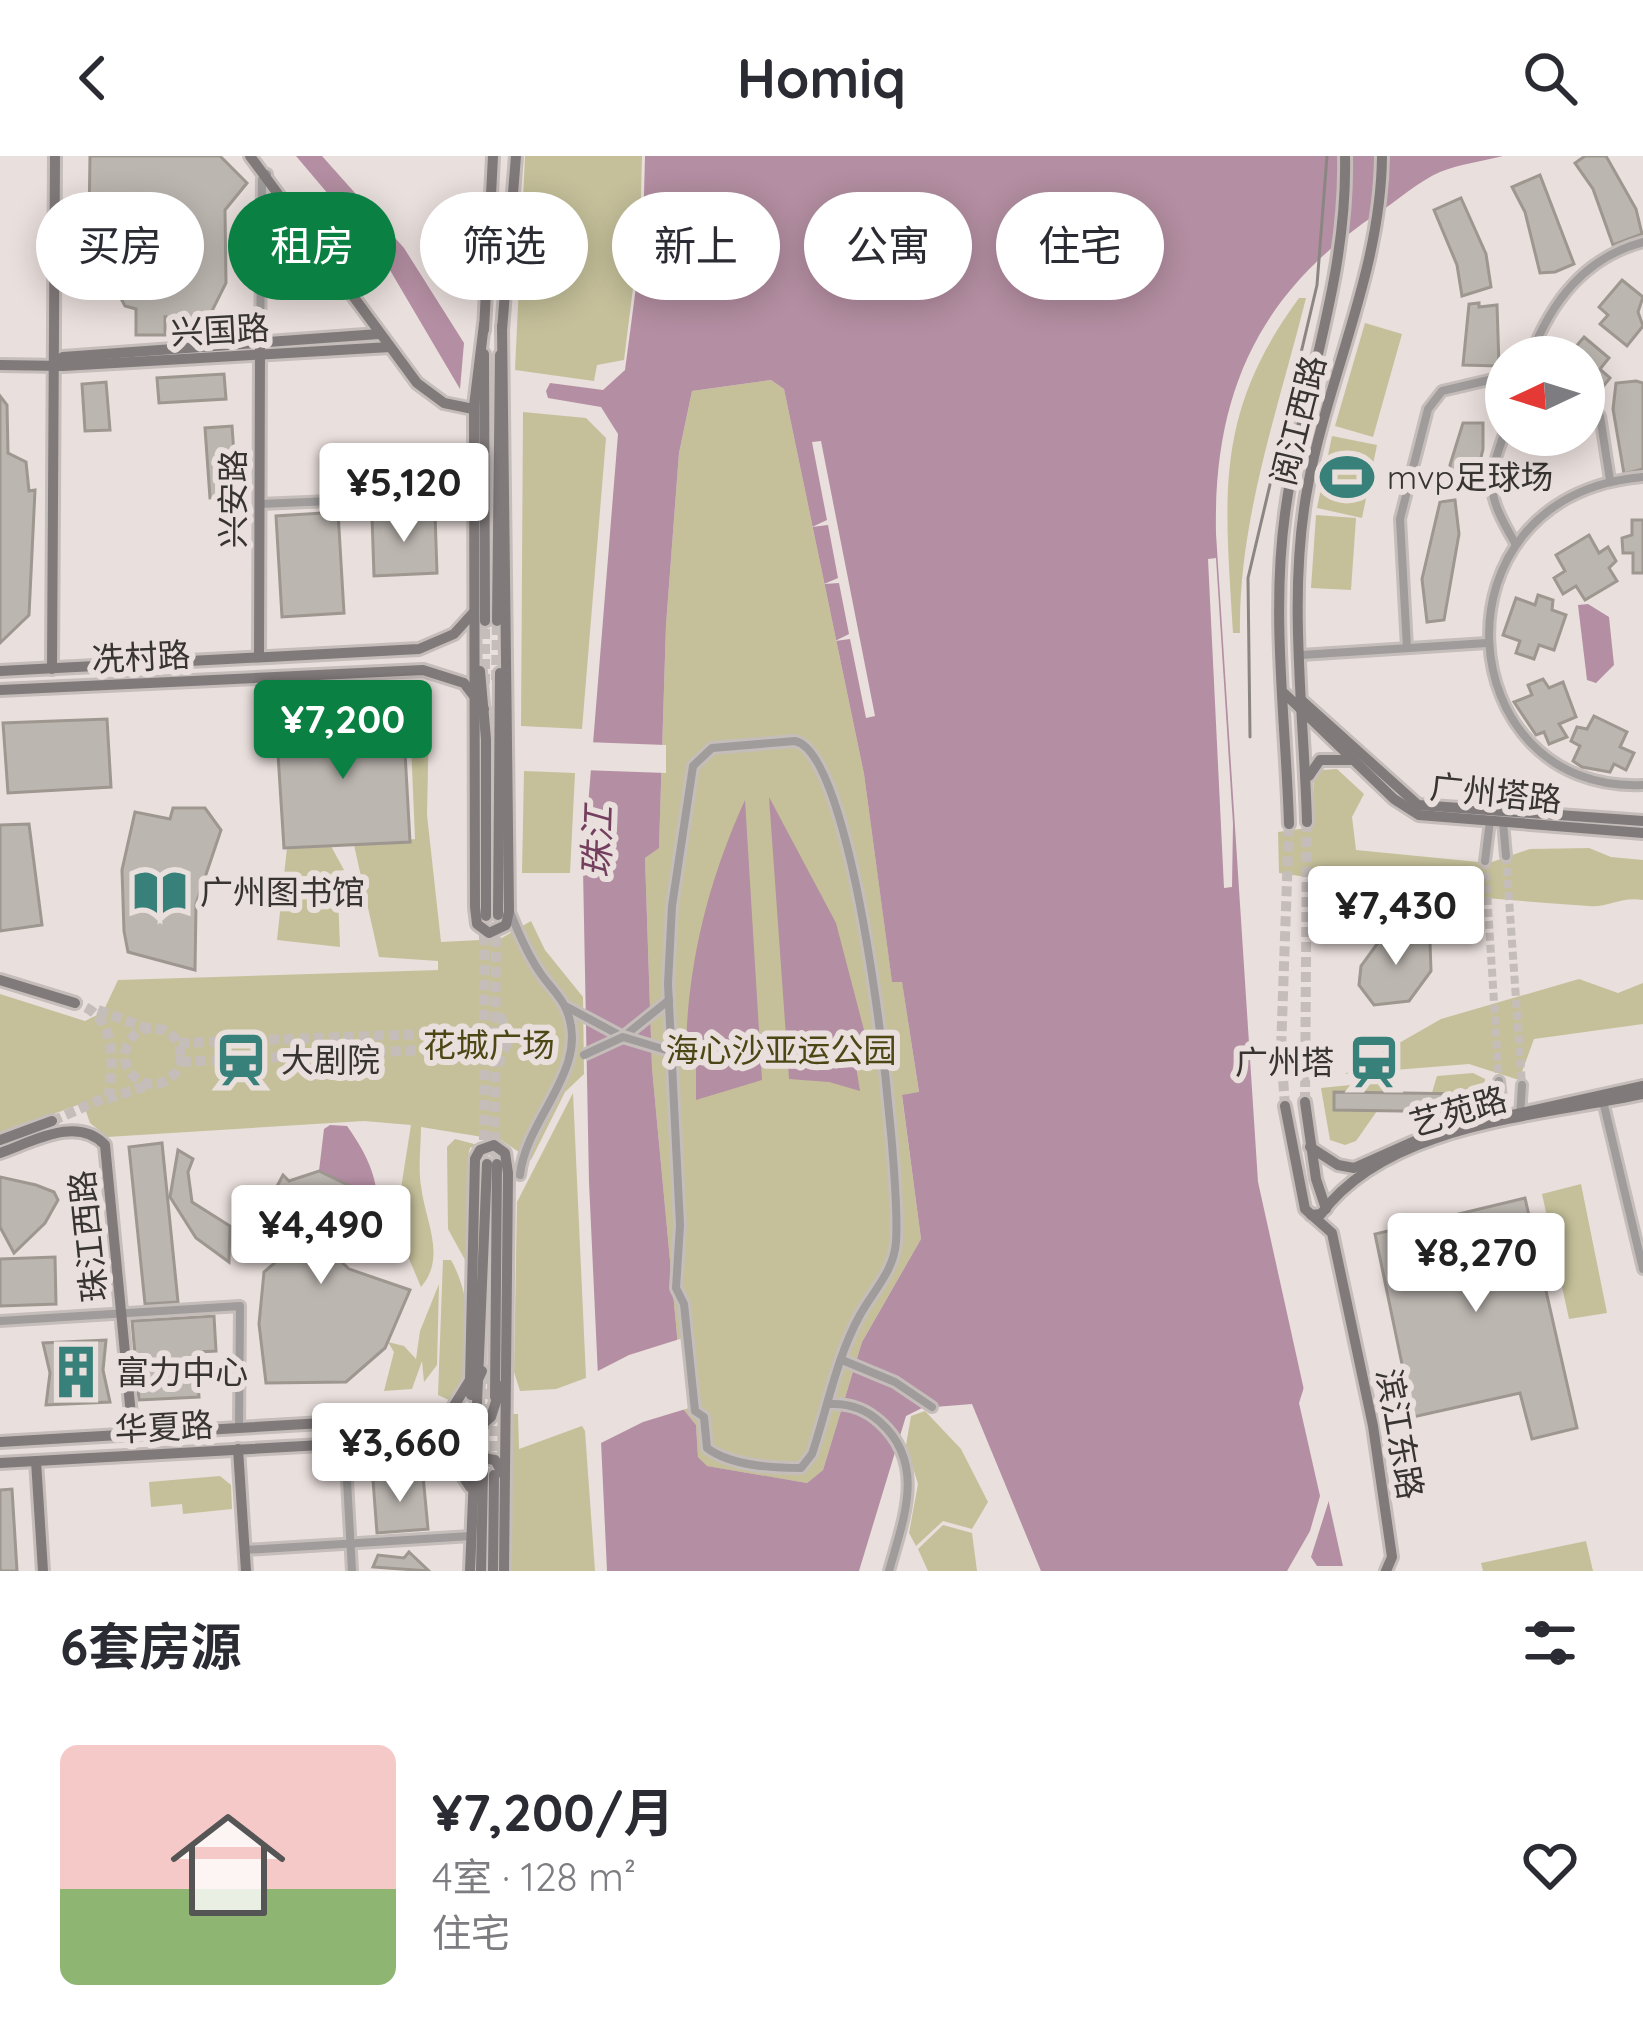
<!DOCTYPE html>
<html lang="zh">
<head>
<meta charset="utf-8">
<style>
	:root { --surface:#fff; --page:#f2f2f3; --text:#2b2b33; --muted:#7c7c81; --line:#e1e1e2; --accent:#0b8043 }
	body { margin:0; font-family:Quicksand,"Noto Sans SC",sans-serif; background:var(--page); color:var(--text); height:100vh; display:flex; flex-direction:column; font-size:45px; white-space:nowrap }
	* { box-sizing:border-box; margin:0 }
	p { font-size:39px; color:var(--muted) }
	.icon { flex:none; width:66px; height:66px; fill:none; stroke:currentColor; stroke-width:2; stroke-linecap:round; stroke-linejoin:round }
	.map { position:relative; height:1415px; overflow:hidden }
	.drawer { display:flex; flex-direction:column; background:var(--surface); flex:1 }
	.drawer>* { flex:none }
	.hud { position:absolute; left:36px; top:36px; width:1572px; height:108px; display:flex; gap:24px }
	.needle { width:78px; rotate:266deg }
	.fabs { position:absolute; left:1485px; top:180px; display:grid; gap:24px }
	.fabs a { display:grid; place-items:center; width:120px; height:120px; border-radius:50%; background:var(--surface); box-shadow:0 6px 30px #0003; font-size:60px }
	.price { position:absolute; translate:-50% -102px; padding:0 27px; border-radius:12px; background:#fff; color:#222; font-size:39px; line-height:78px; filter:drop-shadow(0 3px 6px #0008) }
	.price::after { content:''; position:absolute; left:50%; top:72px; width:36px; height:27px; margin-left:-18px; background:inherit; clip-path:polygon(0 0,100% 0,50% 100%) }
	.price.on { background:var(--accent); color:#fff }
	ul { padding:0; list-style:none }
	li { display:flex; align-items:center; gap:36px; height:300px; padding:0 60px }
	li+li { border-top:3px solid var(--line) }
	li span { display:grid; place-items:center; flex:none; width:336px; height:240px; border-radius:18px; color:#555 }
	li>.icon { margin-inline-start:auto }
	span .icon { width:144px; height:144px; fill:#fffc; stroke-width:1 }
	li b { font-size:51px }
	h2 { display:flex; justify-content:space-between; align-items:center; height:144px; padding:0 60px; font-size:51px }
	.tag { padding:0 42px; border-radius:54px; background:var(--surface); box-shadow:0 6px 30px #0003; font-size:42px; line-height:108px }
	.tag.on { background:var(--accent); color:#fff }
	header { display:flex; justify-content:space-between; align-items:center; height:156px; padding:0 60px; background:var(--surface); font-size:54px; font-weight:800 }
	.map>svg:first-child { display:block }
	.green { fill:#c5c09a }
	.water { fill:#b48ea2; fill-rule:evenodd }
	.pier { fill:#e9dfdc }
	.building { fill:#bcb6b0; stroke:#9d9790; stroke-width:3 }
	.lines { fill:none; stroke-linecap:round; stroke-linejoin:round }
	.street-tunnel { stroke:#c5bdba; stroke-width:8; stroke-dasharray:8 4; stroke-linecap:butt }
	.secondary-tunnel { stroke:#c5bdba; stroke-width:10; stroke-dasharray:10 5; stroke-linecap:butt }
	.street-casing { stroke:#c5bdba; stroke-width:14 }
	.secondary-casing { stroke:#c5bdba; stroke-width:16 }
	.street { stroke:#a09c9c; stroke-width:8 }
	.secondary { stroke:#817a7b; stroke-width:10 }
	.tram { stroke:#8c8683; stroke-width:3 }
	.street-bridge-casing { stroke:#c5bdba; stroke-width:14; stroke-linecap:butt }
	.street-bridge { stroke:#a09c9c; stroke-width:8 }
	.labels { text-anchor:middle; stroke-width:12; stroke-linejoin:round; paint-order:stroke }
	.street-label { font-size:33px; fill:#373432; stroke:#e9dfdc }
	.poi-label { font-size:33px; fill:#373432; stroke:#e9dfdc; text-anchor:start }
	.park-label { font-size:33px; fill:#4d4615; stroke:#e9dfdc }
	.water-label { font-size:36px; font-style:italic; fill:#743f5e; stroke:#e9dfdc }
</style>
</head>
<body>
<header><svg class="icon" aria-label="back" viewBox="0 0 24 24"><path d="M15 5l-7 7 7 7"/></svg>Homiq<svg class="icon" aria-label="search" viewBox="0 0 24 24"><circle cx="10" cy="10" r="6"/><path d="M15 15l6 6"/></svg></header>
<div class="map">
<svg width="1643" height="1415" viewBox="0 0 1643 1415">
	<rect width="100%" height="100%" fill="#e9dfdc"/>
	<g class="green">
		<polygon points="525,0 642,0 640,76 624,204 597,209 594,225 515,214"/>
		<path d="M1299 142H1306C1279 251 1238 364 1240 477H1233C1225 340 1213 259 1299 142Z"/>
		<polygon points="1365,167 1402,178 1373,281 1335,270"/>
		<polygon points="771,224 784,233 864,618 892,825 902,825 919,937 902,940 921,1083 862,1186 823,1314 807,1327 706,1310 698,1301 696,1269 684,1254 652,912 645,702 659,691 666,469 679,297 692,235"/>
		<polygon points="523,256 586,262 606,282 582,573 521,570"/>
		<polygon points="1332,280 1377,289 1362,362 1317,352"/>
		<polygon points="1316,359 1356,362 1351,434 1311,432"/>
		<path d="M410 563H429L427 659 441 786 500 783 531 765 545 794 583 841 584 918 565 936 531 1004 501 984 421 971C421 990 418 1011 421 1030 425 1065 447 1101 421 1131L395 1070 411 969 364 965 107 981 90 967 83 947 0 978V838L85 865 103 856 118 824 438 814V805L379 801 354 689 415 683Z"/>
		<path d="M1337 613 1364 638 1352 661 1356 694 1489 707 1530 693 1589 692 1611 701 1643 704V744C1622 740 1607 752 1589 750 1485 743 1382 733 1279 717L1278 676 1313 671 1314 624 1321 614Z"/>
		<polygon points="524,615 575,617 570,717 522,717"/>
		<polygon points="331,690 344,714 337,715 340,791 277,784 287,692"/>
		<polygon points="1579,823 1618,837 1643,827 1643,868 1534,883 1519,924 1469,908 1345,918 1441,863"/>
		<polygon points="1473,917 1485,923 1486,952 1431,961 1428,950 1437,920"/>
		<polygon points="1389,925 1391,935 1356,985 1345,989 1330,984 1321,932"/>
		<polygon points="573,937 586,1222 556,1233 520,1235 514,1216 517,1046"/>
		<polygon points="455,983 478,989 470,992 468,1000 470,1113 448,1073 447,991"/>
		<polygon points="1581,1028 1607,1157 1569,1163 1542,1038"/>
		<path d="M443 1104H451C473 1143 476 1207 453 1246L438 1239Z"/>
		<polygon points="439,1128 437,1209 424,1226 422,1205 412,1233 384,1235 394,1196 388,1186 404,1190 416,1203 420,1175"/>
		<polygon points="925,1255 961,1293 988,1346 972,1373 943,1365 916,1390 909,1377 918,1328 906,1289 911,1260"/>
		<polygon points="511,1258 518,1258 519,1293 582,1270 585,1275 595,1415 510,1415"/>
		<polygon points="220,1320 231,1329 232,1353 183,1358 182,1348 151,1351 149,1326"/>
		<polygon points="943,1369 972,1377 977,1415 928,1415 918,1393"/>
		<polygon points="1586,1385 1593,1415 1483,1415 1481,1407"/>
	</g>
	<g class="water">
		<polygon points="296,0 322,0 404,92 464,187 460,233 384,104"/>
		<path d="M645 0H1503C1483 5 1460 8 1440 16 1419 25 1398 44 1378 57 1259 136 1213 237 1216 378L1258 1026 1344 1415H1041L972 1248 922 1252 906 1260 859 1415H607L589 1026 583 712 618 278 601 251 548 242 546 235 550 227 603 234 625 214 643 78ZM771 224 784 233 864 618 892 826H902L919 936 902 939 921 1083 862 1186 823 1314 807 1327 707 1310 698 1301 696 1269 684 1254 652 912 645 702 659 692 666 469 679 297 692 235Z"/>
		<polygon points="1588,448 1609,461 1614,509 1596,527 1587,524 1578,449"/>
		<polygon points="769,641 836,767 864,874 852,886 860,935 829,926 789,923"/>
		<path d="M745 644 762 924 696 944V894L686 888C689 802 709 723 745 644Z"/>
		<path d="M330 969 347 970C372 1005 387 1040 370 1082L354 1032 319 1015 324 973Z"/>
	</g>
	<g class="pier">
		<polygon points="821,285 875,560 866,562 850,483 835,485 849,478 839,427 824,428 838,422 828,369 812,371 827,364 812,286"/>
		<polygon points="1216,402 1233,668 1232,731 1224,732 1208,403"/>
		<polygon points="585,586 666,589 666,617 582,614"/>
		<polygon points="683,1182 689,1252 643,1266 595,1290 592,1218 629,1199"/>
		<polygon points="1305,1228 1330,1341 1311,1401 1317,1410 1347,1410 1348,1415 1287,1415 1310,1375 1320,1340 1299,1247"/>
	</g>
	<g class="building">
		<polygon points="90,0 220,0 247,27 225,54 226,127 207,165 165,161 165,179 136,179 136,153 125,150 117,135 88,137"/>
		<polygon points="1585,0 1606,0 1636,53 1642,78 1613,89 1593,33 1575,7"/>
		<polygon points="1540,19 1574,108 1555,116 1540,117 1525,56 1512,31"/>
		<polygon points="1461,42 1486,98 1491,131 1462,140 1457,109 1434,54"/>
		<polygon points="1622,124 1643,141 1638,156 1643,170 1627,190 1600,168 1608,159 1599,151"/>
		<polygon points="1479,147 1479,151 1497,149 1499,210 1463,209 1469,148"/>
		<polygon points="1584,181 1609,202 1600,213 1610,222 1592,244 1584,241 1584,201 1567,201"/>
		<polygon points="224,218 226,243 159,247 157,222"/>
		<polygon points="1636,225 1643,227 1643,313 1624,318 1613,253 1616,227"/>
		<polygon points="106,226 110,274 85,275 82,228"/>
		<polygon points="0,240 7,249 8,297 26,306 29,335 35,334 29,459 0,487"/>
		<polygon points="1463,267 1483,267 1483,293 1473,335 1452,336 1450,309"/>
		<polygon points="232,270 237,340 210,342 205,272"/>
		<polygon points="1455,344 1459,378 1444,464 1427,466 1422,423 1440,346"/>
		<polygon points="338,356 344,457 282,461 276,360"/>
		<polygon points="435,358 437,417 374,420 372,360"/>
		<polygon points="1632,364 1643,364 1643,417 1633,417 1633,397 1623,397 1622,382 1632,379"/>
		<polygon points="1589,379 1599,397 1608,391 1616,405 1609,412 1617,425 1585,444 1576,430 1563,438 1554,422 1565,415 1556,399"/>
		<polygon points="1538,439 1553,444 1552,454 1566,459 1554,494 1539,489 1534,503 1516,497 1520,485 1503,479 1516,442 1535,449"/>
		<polygon points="1543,523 1549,532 1563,526 1576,561 1559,568 1567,581 1549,588 1544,576 1536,579 1514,546 1532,539 1528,529"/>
		<polygon points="1594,560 1627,576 1620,591 1634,597 1626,614 1614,608 1610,616 1582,611 1573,605 1580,590 1571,585 1577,571 1587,573"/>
		<polygon points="403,561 410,686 284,692 276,567"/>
		<polygon points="107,563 111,631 8,637 3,567"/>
		<polygon points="173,652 205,652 221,674 196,748 195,814 128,796 124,775 122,714 135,656 170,663"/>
		<polygon points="29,668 42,769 0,775 0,669"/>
		<polygon points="1399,774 1418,776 1430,787 1431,815 1409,845 1374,849 1359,829 1361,810 1380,784"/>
		<polygon points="1334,936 1468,938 1468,956 1334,954"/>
		<polygon points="162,987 178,1146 145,1148 129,991"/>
		<polygon points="178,994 193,1003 188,1016 192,1046 230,1070 229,1106 196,1082 170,1041"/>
		<polygon points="319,1015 354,1032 370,1082 355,1098 328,1093 349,1113 410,1134 385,1192 346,1226 266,1227 259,1168 264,1116 291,1093 271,1085 265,1053 283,1019 289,1025"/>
		<polygon points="0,1021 36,1029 54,1036 58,1044 45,1067 14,1097 0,1071"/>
		<polygon points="1525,1042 1577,1272 1532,1283 1520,1237 1413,1261 1375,1078"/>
		<polygon points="55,1101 56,1148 0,1150 0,1103"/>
		<polygon points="214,1160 216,1195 196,1196 199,1241 139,1244 132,1165"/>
		<polygon points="106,1184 103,1214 110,1246 46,1249 50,1217 43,1187"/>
		<polygon points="423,1320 428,1373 377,1377 373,1324"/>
		<polygon points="12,1333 17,1415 0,1415 0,1334"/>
		<polygon points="409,1396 429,1415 373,1411 378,1399 404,1402"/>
	</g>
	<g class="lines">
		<g class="street-tunnel">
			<polyline points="1506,700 1522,929"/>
			<polyline points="1485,705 1499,925"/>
		</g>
		<g class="secondary-tunnel">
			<polyline points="496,524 497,465"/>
			<polyline points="485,528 485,465"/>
			<polyline points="98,854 146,872"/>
			<circle cx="153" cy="900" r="28"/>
			<polyline points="179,887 478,876"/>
			<polyline points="181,906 479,891"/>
			<polyline points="498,909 510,880 498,856"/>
			<polyline points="107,943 152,928"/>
			<polyline points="1305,946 1307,666"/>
			<polyline points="1285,950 1281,894 1289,668"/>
			<path d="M52 965 109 940C114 902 116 859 75 847"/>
			<polyline points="484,1014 484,750"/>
			<polyline points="495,1016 496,753"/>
			<polyline points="494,1310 495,1251"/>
			<polyline points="483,1318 483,1212"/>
		</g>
		<defs>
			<g id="street">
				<polyline points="260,187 262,23 267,18"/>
				<path d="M1530 201C1551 146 1584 102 1643 86"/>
				<polyline points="1584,249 1600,260 1610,324"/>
				<path d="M1506 273C1486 327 1486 337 1515 387"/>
				<path d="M1643 321C1426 339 1450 638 1643 629"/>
				<polyline points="260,348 473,339"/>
				<polyline points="1407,492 1400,363 1428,253 1442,235 1506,220"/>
				<polyline points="1301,499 1487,487"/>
				<path d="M795 585C859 598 901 1017 896 1086 894 1115 873 1135 860 1159 837 1200 827 1253 812 1298L801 1312C772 1312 731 1310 707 1292L704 1261 695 1255 684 1148 676 1132 680 1069 668 828 672 750 693 610 712 592Z"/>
				<polyline points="1503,666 1506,700"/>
				<polyline points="1485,705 1490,665"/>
				<path d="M510 756C518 776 527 797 539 815 547 828 561 840 566 853 592 912 526 961 520 1019"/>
				<polyline points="567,851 623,881 669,844"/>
				<polyline points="1499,925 1503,960 1508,962"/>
				<polyline points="1602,941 1643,1113"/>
				<polyline points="1520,960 1522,929"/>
				<polyline points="0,1165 240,1150 239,1272"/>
				<polyline points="842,1204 895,1226 932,1251"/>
				<path d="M829 1248C848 1247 866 1253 880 1266 927 1308 903 1364 889 1415"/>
				<polyline points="345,1288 352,1415"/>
				<polyline points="245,1394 471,1380"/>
			</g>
			<g id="secondary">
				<polyline points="250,0 417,227 444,247 473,253"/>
				<polyline points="484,168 474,250 475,751 477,768 489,777 506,769 509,755 502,170"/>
				<polyline points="484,174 493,0"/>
				<polyline points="502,174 516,0"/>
				<polyline points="484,198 485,465"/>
				<polyline points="54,207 63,201 379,178"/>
				<polyline points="0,209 63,210 390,191"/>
				<polyline points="497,465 500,199"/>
				<polyline points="259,500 260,192"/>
				<polyline points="52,513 55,0"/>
				<polyline points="0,515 419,493 454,478 473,457"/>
				<polyline points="480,515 486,583 486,760"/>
				<polyline points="0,534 423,514 464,527 484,553"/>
				<polyline points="1285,538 1394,643 1419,659 1643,677"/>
				<polyline points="1300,543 1418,649 1643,665"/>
				<polyline points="1309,620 1320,604 1352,604"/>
				<path d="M1307 666C1304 555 1287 438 1308 329 1329 218 1381 114 1382 0"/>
				<path d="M1289 668C1286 567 1271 459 1285 358 1301 237 1348 125 1345 0"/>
				<polyline points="498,759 500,517"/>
				<polyline points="0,824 75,847"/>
				<polyline points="1305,946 1316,1023 1326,1053"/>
				<polyline points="1285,950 1305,1053 1332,1077 1373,1270 1392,1401 1386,1415"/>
				<polyline points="0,984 52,965"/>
				<polyline points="1310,991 1338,1009 1354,1012 1435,976 1643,930"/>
				<path d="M0 997C32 986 77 959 105 989L133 1280"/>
				<path d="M1311 1059 1321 1058C1388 967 1541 960 1643 938"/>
				<polyline points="471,1239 482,1215"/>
				<polyline points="495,1241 497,1008"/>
				<polyline points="435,1261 452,1253 470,1224 475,1003 480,994 494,989 505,997 508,1017 504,1415"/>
				<polyline points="0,1286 443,1260"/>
				<polyline points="416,1288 452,1304 470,1331"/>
				<polyline points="238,1293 246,1415"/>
				<polyline points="36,1305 43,1415"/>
				<polyline points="0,1307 466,1281 491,1261 501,1230"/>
				<polyline points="474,1310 484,1302 495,1304 503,1318"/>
				<polyline points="470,1415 487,1008"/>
				<polyline points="481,1415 483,1318"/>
				<polyline points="493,1415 494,1319"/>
			</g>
		</defs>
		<use href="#street" class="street-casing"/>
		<use href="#secondary" class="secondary-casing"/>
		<use href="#street" class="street"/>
		<use href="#secondary" class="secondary"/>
		<polyline class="tram" points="1250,581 1248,422 1317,129 1327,0"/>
		<defs>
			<polyline id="street-bridge" points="584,899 623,881 666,894"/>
		</defs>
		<use href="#street-bridge" class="street-bridge-casing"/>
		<use href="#street-bridge" class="street-bridge"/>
	</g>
	<defs>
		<symbol id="stadium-bare" viewBox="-9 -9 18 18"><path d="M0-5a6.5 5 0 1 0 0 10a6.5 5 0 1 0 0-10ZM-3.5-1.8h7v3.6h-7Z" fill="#38807a" stroke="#e9dfdc" stroke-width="2.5" paint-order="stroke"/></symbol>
		<symbol id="library-bare" viewBox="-9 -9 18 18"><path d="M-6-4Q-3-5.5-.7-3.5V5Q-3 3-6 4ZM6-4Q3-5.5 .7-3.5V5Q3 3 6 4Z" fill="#38807a" stroke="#e9dfdc" stroke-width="2.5" paint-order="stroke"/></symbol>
		<symbol id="station-bare" viewBox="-9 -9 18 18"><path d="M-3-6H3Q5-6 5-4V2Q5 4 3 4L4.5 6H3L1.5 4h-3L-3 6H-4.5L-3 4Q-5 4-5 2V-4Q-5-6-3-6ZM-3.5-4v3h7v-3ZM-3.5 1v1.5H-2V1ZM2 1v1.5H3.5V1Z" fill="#38807a" stroke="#e9dfdc" stroke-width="2.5" paint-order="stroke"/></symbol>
		<symbol id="building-bare" viewBox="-9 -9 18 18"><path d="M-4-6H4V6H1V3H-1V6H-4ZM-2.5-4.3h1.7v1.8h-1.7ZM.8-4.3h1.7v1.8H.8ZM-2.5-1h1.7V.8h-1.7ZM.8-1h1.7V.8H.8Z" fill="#38807a" stroke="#e9dfdc" stroke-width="2.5" paint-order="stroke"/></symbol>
	</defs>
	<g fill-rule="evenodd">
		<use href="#stadium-bare" x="1309" y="283" width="76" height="76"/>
		<use href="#library-bare" x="122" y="698" width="76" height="76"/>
		<use href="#station-bare" x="203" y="866" width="76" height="76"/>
		<use href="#station-bare" x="1336" y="868" width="76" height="76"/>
		<use href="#building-bare" x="38" y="1178" width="76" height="76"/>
	</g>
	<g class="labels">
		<g class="street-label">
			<text transform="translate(220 174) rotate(-3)" y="12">兴国路</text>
			<text transform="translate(1298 264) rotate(-76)" y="12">阅江西路</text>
			<text transform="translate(233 343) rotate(-90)" y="12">兴安路</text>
			<text transform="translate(141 501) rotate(-3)" y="12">冼村路</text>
			<text transform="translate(1496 637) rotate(6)" y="12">广州塔路</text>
			<text transform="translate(1458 955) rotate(-16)" y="12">艺苑路</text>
			<text transform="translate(88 1080) rotate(-96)" y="12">珠江西路</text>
			<text transform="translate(164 1271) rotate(-3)" y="12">华夏路</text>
			<text transform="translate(1400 1278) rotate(80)" y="12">滨江东路</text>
		</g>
		<g class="poi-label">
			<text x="1387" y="333">mvp足球场</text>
			<text x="200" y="748">广州图书馆</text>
			<text x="281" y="916">大剧院</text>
			<text x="1334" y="918" text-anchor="end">广州塔</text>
			<text x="116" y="1228">富力中心</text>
		</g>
		<g class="park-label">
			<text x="489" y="901">花城广场</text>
			<text x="781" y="906">海心沙亚运公园</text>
		</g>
		<g class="water-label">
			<text transform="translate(597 686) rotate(-88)" y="13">珠江</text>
		</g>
	</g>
</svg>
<div class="fabs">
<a><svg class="needle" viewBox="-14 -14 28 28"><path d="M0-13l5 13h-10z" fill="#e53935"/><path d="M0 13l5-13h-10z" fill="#7c7c81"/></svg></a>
</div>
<b class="price" style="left:404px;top:389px">¥5,120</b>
<b class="price on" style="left:343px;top:626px">¥7,200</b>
<b class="price" style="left:1396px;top:812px">¥7,430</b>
<b class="price" style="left:321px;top:1131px">¥4,490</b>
<b class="price" style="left:1476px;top:1159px">¥8,270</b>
<b class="price" style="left:400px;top:1349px">¥3,660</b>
<div class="hud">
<a class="tag">买房</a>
<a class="tag on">租房</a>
<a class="tag">筛选</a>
<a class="tag">新上</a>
<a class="tag">公寓</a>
<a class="tag">住宅</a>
</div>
</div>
<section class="drawer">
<h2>6套房源<svg class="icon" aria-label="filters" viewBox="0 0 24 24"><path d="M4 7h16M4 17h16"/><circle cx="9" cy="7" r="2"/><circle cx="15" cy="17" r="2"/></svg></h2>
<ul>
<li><span style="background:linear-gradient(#f6c9c9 60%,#8fb573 0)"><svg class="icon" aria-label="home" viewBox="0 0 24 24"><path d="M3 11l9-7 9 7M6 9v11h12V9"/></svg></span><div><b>¥7,200/月</b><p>4室 · 128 m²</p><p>住宅</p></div><svg class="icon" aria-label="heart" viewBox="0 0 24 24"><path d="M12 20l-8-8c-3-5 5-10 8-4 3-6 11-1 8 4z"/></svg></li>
</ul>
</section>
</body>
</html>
